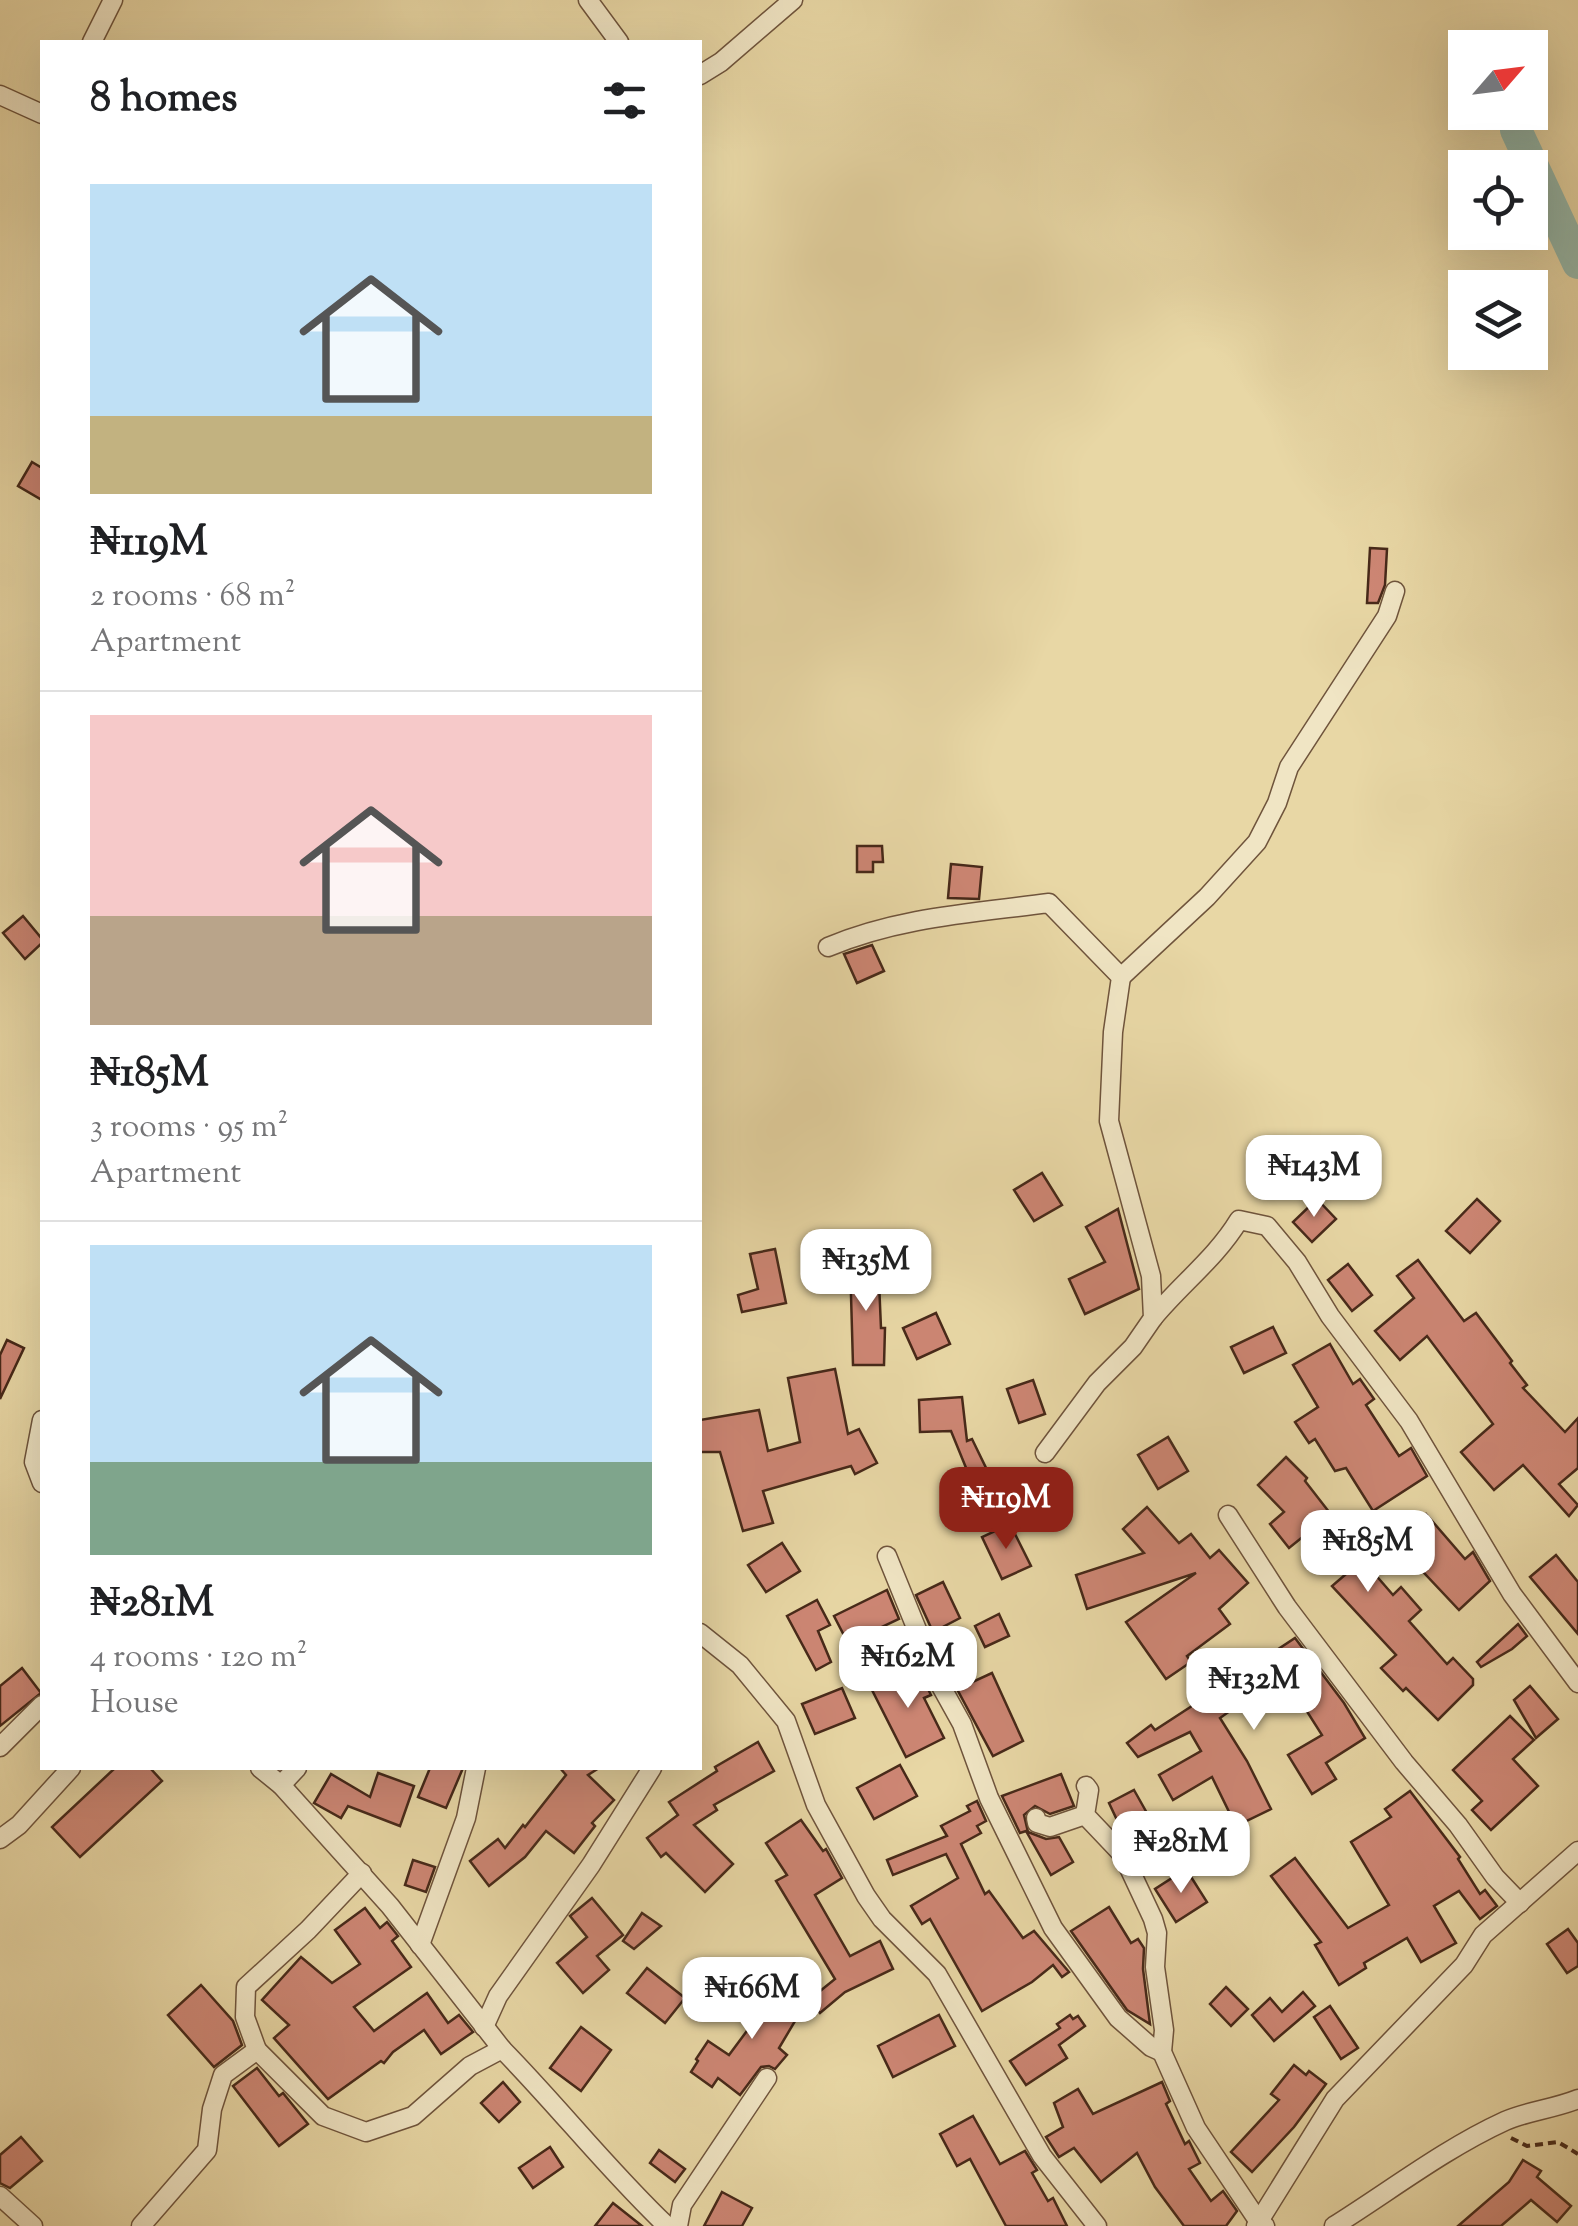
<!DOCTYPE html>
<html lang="en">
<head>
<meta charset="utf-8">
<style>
	:root { --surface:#fff; --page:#f2f2f2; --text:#202124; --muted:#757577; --line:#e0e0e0; --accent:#8f2418 }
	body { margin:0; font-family:"Sorts Mill Goudy",serif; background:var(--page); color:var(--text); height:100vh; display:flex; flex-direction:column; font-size:38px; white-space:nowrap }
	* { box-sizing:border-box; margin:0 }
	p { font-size:32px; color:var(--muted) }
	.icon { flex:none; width:55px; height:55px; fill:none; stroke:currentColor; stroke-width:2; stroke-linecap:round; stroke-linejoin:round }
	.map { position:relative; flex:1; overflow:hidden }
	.drawer { position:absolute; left:40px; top:40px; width:662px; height:1730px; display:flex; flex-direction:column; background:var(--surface); border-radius:0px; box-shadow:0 10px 40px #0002 }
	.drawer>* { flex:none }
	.needle { width:65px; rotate:62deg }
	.buttons { position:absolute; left:1448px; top:30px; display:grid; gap:20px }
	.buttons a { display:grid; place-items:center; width:100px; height:100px; border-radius:0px; background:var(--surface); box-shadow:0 10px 40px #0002; font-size:50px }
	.price { position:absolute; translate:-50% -85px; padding:0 22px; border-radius:20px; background:#fff; color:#222; font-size:32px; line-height:65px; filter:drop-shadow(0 2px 5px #0008) }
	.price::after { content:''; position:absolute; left:50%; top:60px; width:30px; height:22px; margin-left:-15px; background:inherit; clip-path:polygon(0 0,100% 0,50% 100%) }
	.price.selected { background:var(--accent); color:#fff }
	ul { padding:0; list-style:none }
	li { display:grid; align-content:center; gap:20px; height:530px; padding:0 50px }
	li+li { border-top:2px solid var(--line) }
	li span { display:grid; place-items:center; height:310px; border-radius:0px; color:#555 }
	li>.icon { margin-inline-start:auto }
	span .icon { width:180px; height:180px; fill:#fffc; stroke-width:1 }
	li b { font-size:42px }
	h2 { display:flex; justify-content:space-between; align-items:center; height:120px; padding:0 50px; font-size:42px }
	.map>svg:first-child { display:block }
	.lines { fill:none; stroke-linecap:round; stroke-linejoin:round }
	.river { stroke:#97b9aa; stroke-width:32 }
	.building { fill:#cd8674; stroke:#472919; stroke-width:2.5 }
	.street-casing { stroke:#6f543c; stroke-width:21 }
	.path { stroke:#472919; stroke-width:4; stroke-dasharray:8 5; stroke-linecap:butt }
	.street { stroke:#f0e5c4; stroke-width:18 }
</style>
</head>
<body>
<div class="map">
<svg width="1578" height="2226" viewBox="0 0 1578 2226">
	<rect width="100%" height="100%" fill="#e8d7a5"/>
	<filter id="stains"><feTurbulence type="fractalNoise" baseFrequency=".002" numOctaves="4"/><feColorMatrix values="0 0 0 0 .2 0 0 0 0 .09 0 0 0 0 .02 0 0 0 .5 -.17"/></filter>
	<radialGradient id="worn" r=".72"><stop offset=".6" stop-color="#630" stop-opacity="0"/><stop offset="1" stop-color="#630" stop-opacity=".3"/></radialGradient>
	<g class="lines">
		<polyline class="river" points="1516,130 1578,263"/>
	</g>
	<g class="building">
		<polygon points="32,462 42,468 42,500 18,486"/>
		<polygon points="1370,548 1387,549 1385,585 1378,603 1367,603"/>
		<polygon points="857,846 882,846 883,862 873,862 873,872 857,872"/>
		<polygon points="951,864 982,867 979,899 948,898"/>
		<polygon points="23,916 42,939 42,943 25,959 3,933"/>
		<polygon points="872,945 884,971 857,983 844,954"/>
		<polygon points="1042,1173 1062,1205 1034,1221 1014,1190"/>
		<polygon points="1317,1199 1336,1219 1312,1242 1293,1222"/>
		<polygon points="1477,1199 1500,1221 1470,1253 1446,1231"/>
		<polygon points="1118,1209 1139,1289 1085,1314 1069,1279 1105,1262 1086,1227"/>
		<polygon points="775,1249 786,1303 742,1312 738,1295 758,1289 750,1254"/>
		<polygon points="878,1259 881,1328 885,1328 884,1365 853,1365 850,1260"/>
		<polygon points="1418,1260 1464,1321 1476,1313 1512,1361 1510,1363 1527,1385 1523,1388 1565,1432 1578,1418 1578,1468 1559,1484 1578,1505 1569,1516 1523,1465 1494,1490 1461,1452 1493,1424 1427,1336 1400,1360 1375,1331 1414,1298 1397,1276"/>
		<polygon points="1348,1264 1372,1295 1352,1311 1328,1280"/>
		<polygon points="936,1313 950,1344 917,1359 903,1328"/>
		<polygon points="1273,1327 1286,1353 1244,1373 1231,1347"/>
		<polygon points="7,1340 24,1348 0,1399 0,1355"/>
		<polygon points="1330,1344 1353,1384 1360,1379 1374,1399 1366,1405 1399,1456 1411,1448 1427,1476 1373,1511 1346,1468 1335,1471 1315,1439 1309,1443 1295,1422 1318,1407 1293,1365"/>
		<polygon points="835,1369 848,1434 859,1429 877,1463 855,1474 851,1466 763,1491 773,1523 743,1531 720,1452 700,1452 700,1420 759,1410 768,1451 800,1442 788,1378"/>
		<polygon points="1033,1380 1045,1414 1019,1423 1007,1389"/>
		<polygon points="962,1397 967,1441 972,1439 988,1472 971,1480 951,1431 920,1432 919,1400"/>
		<polygon points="1168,1437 1188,1471 1158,1489 1138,1455"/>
		<polygon points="1286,1457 1307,1478 1305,1481 1357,1548 1354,1550 1393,1595 1401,1587 1421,1610 1409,1621 1447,1664 1453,1658 1473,1679 1473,1685 1438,1720 1406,1688 1403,1691 1381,1668 1396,1655 1332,1586 1346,1574 1310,1531 1289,1548 1270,1524 1284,1512 1258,1485"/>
		<polygon points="1147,1507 1179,1543 1191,1534 1210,1558 1219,1550 1248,1583 1219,1609 1230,1624 1187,1656 1191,1662 1166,1679 1126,1622 1196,1573 1087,1609 1076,1575 1144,1553 1123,1529"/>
		<polygon points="1426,1514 1465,1559 1473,1552 1490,1581 1459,1610 1395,1542"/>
		<polygon points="1010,1524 1031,1566 1002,1579 982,1537"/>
		<polygon points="782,1543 800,1571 766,1592 748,1565"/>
		<polygon points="1556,1555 1578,1582 1578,1634 1530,1577"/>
		<polygon points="943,1582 960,1618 933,1632 916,1595"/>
		<polygon points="887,1590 899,1619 848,1643 834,1616"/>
		<polygon points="817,1600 830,1625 818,1631 831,1662 816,1670 787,1616"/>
		<polygon points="999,1614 1009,1636 985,1647 975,1626"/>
		<polygon points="1518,1624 1527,1636 1512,1649 1481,1667 1477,1662"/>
		<polygon points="1295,1638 1344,1703 1365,1738 1326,1763 1336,1779 1312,1794 1288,1755 1322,1735 1287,1680 1275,1687 1272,1681 1220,1718 1247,1761 1271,1809 1236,1826 1212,1777 1173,1800 1159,1775 1201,1751 1190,1732 1138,1757 1127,1743 1151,1725 1155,1730 1215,1691 1210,1684 1237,1666 1242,1673"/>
		<polygon points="916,1665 931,1695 924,1698 944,1738 906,1757 871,1688"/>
		<polygon points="22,1668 41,1693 0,1726 0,1686"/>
		<polygon points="992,1673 1023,1741 993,1756 957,1689"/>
		<polygon points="1530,1686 1558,1719 1536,1738 1514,1700"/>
		<polygon points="842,1688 855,1718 815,1734 802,1704"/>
		<polygon points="1510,1716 1534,1740 1513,1759 1538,1786 1491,1830 1472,1810 1482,1801 1453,1770"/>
		<polygon points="758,1742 774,1771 714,1805 717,1810 694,1825 733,1864 705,1892 666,1853 661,1857 647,1838 678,1815 669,1802 717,1771 715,1767"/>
		<polygon points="900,1765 917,1796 874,1819 857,1788"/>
		<polygon points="115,1768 150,1768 162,1781 80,1857 52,1827"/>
		<polygon points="430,1768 463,1768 446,1808 418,1797"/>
		<polygon points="560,1768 599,1768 588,1775 614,1800 592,1823 595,1826 574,1853 546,1831 525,1857 489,1886 470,1861 498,1839 505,1848 523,1825 525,1827 566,1775"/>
		<polygon points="378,1773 414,1786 400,1826 348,1806 341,1818 314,1803 331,1774 370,1797"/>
		<polygon points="1061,1774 1074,1806 1050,1814 1035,1806 1024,1815 1028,1832 1046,1839 1059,1837 1073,1862 1051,1875 1026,1831 1020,1833 1002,1796"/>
		<polygon points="1134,1790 1152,1822 1125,1837 1109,1803"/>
		<polygon points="1410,1791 1460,1857 1458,1859 1480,1894 1485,1890 1497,1906 1480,1919 1459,1891 1434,1906 1456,1943 1421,1962 1407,1938 1364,1963 1366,1968 1339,1985 1315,1945 1321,1942 1271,1876 1295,1858 1348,1928 1389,1905 1351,1842 1391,1817 1385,1809"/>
		<polygon points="977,1801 986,1821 977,1826 981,1833 961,1844 985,1894 989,1891 1023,1938 1034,1931 1069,1972 1062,1977 1053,1965 1032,1982 982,2011 930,1919 922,1924 911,1906 958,1878 946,1854 893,1875 887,1860 947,1836 941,1826 970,1811 967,1806"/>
		<polygon points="801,1820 823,1851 826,1849 842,1878 815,1895 850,1956 880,1941 893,1969 845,1992 820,2013 809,2000 835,1979 776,1881 787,1875 766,1843"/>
		<polygon points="413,1860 435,1867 426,1892 405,1885"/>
		<polygon points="1186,1869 1207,1902 1176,1922 1155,1889"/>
		<polygon points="592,1898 623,1935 597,1956 609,1970 583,1993 557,1963 587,1937 570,1916"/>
		<polygon points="1109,1907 1131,1943 1138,1939 1144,1948 1143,1969 1150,2024 1127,2010 1071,1931"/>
		<polygon points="365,1908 380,1928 387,1922 398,1936 392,1941 411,1967 354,2007 374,2031 427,1993 448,2023 459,2015 473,2032 441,2054 424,2030 393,2052 384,2063 381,2061 328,2099 274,2038 289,2025 262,2000 301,1957 332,1983 360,1964 335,1930"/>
		<polygon points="642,1913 661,1926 634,1949 623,1941"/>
		<polygon points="1568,1929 1578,1943 1578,1966 1567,1973 1547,1944"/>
		<polygon points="647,1968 685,1998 665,2023 627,1993"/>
		<polygon points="763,1981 804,2006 779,2048 787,2055 775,2069 769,2066 761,2067 740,2095 718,2078 712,2087 691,2072 698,2061 696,2059 708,2041 729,2055 758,2016 746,2009"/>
		<polygon points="201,1985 233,2021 242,2045 214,2067 168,2015"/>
		<polygon points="1226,1987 1248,2009 1231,2026 1210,2004"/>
		<polygon points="1303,1992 1315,2006 1274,2041 1252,2015 1270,1998 1282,2012"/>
		<polygon points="1330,2006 1358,2048 1341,2059 1314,2017"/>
		<polygon points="939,2015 955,2046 893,2077 878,2046"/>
		<polygon points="1070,2015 1073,2019 1078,2016 1085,2026 1059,2045 1067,2058 1026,2085 1010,2061 1060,2028 1057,2024"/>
		<polygon points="581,2027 611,2050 581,2091 550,2068"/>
		<polygon points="1294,2065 1306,2075 1309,2071 1326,2084 1294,2127 1252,2172 1231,2152 1279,2100 1271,2094"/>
		<polygon points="257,2068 279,2096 283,2093 308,2124 279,2146 233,2086"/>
		<polygon points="503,2082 520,2102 499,2122 481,2103"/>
		<polygon points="1162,2082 1170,2101 1166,2104 1185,2144 1189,2141 1200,2163 1189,2169 1211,2201 1223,2191 1237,2211 1226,2226 1184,2226 1155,2187 1137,2153 1101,2182 1074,2148 1059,2157 1046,2137 1063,2127 1054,2103 1078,2089 1093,2114"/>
		<polygon points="973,2116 1000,2164 1025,2151 1037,2170 1032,2173 1048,2201 1053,2198 1067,2226 1006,2226 970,2159 957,2166 940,2134"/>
		<polygon points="21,2137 42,2161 10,2188 0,2183 0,2155"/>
		<polygon points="550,2147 563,2167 533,2188 519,2168"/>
		<polygon points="659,2150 685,2169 675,2182 650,2163"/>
		<polygon points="1523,2160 1541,2171 1537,2177 1571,2206 1557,2222 1531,2200 1501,2226 1458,2226 1509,2182"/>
		<polygon points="722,2192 752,2208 742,2226 704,2226"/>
		<polygon points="613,2203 642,2226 595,2226"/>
	</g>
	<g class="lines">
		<defs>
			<g id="street">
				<polyline points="588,0 619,42"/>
				<polyline points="92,42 113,0"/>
				<polyline points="700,75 721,62 793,0"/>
				<polyline points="0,95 42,114"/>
				<path d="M828 947C899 917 974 913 1049 903L1121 977 1113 1032 1109 1121 1151 1276 1153 1318 1133 1347 1097 1383 1045 1453"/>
				<polyline points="1121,977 1207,897 1257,842 1277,803 1289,767 1387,616 1395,591"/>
				<path d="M1153 1318C1181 1284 1216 1258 1239 1220L1267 1226 1297 1262 1330 1316 1409 1421 1512 1594 1578 1683"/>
				<polyline points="42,1420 34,1462 42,1483"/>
				<polyline points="1228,1515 1287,1607 1404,1762 1458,1825 1495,1877 1520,1903"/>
				<polyline points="887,1556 937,1679 962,1724 989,1798 1053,1928 1118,2018 1151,2047 1162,2052"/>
				<polyline points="700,1633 740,1665 786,1721 816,1805 866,1896 882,1919 937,1974 1042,2156 1097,2226"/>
				<polyline points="0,1747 42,1705"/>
				<polyline points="260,1768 281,1785 390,1906 502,2049"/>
				<polyline points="281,1785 297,1768"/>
				<polyline points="1086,1786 1089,1790 1085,1815 1123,1855 1153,1919 1157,1933 1155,1967 1164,2030 1162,2052 1196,2128 1259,2222 1265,2226"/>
				<polyline points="1036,1818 1037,1823 1050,1827 1085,1815"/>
				<polyline points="0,1839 19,1825 71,1768"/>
				<polyline points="420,1945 466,1818 476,1768"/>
				<polyline points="484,2027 498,1996 591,1865 652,1768"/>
				<polyline points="257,2050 245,2017 246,1987 308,1930 362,1873"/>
				<polyline points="0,2196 33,2226"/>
				<path d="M141 2226 207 2150 212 2109 223 2075 257 2050 323 2116 366 2132 413 2116 470 2066 502 2049C559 2107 608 2170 667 2226"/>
				<polyline points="678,2226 682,2205 767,2078"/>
				<polyline points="1256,2226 1335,2099 1464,1965 1483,1935 1578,1851"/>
				<path d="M1334 2226C1390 2191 1444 2149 1505 2121 1528 2111 1553 2109 1578 2099"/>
			</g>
		</defs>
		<use href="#street" class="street-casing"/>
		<polyline class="path" points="1511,2138 1527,2146 1558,2142 1578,2154"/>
		<use href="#street" class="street"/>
	</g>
	<rect width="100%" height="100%" filter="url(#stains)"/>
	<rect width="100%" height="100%" fill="url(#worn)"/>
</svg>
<div class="buttons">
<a><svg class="needle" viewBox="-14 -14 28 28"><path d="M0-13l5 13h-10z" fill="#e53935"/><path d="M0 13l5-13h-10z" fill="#757577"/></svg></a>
<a><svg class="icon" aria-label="locate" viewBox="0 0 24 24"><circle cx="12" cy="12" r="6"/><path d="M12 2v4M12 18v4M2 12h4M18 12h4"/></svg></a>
<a><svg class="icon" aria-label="layers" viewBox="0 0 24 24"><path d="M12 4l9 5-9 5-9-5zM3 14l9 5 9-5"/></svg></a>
</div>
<b class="price" style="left:1314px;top:1220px">₦143M</b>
<b class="price" style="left:866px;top:1314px">₦135M</b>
<b class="price selected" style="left:1006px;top:1552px">₦119M</b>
<b class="price" style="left:1368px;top:1595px">₦185M</b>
<b class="price" style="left:908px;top:1711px">₦162M</b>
<b class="price" style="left:1254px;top:1733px">₦132M</b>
<b class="price" style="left:1181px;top:1896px">₦281M</b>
<b class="price" style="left:752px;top:2042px">₦166M</b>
<section class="drawer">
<h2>8 homes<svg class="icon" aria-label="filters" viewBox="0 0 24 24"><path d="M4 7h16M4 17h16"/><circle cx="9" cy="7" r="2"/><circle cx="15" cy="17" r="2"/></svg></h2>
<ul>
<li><span style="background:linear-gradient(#bfe0f5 75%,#c2b280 0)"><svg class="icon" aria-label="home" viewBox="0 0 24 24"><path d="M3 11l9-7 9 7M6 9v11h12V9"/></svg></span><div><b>₦119M</b><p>2 rooms · 68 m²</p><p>Apartment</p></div></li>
<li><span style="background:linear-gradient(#f6c9c9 65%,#b9a48a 0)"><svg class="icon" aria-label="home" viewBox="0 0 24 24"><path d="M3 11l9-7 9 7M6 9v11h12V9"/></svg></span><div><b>₦185M</b><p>3 rooms · 95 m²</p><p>Apartment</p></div></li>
<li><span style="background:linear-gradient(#bfe0f5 70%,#7fa58c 0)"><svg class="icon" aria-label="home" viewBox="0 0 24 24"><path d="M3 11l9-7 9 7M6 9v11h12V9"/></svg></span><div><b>₦281M</b><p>4 rooms · 120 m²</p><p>House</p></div></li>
</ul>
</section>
</div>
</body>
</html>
